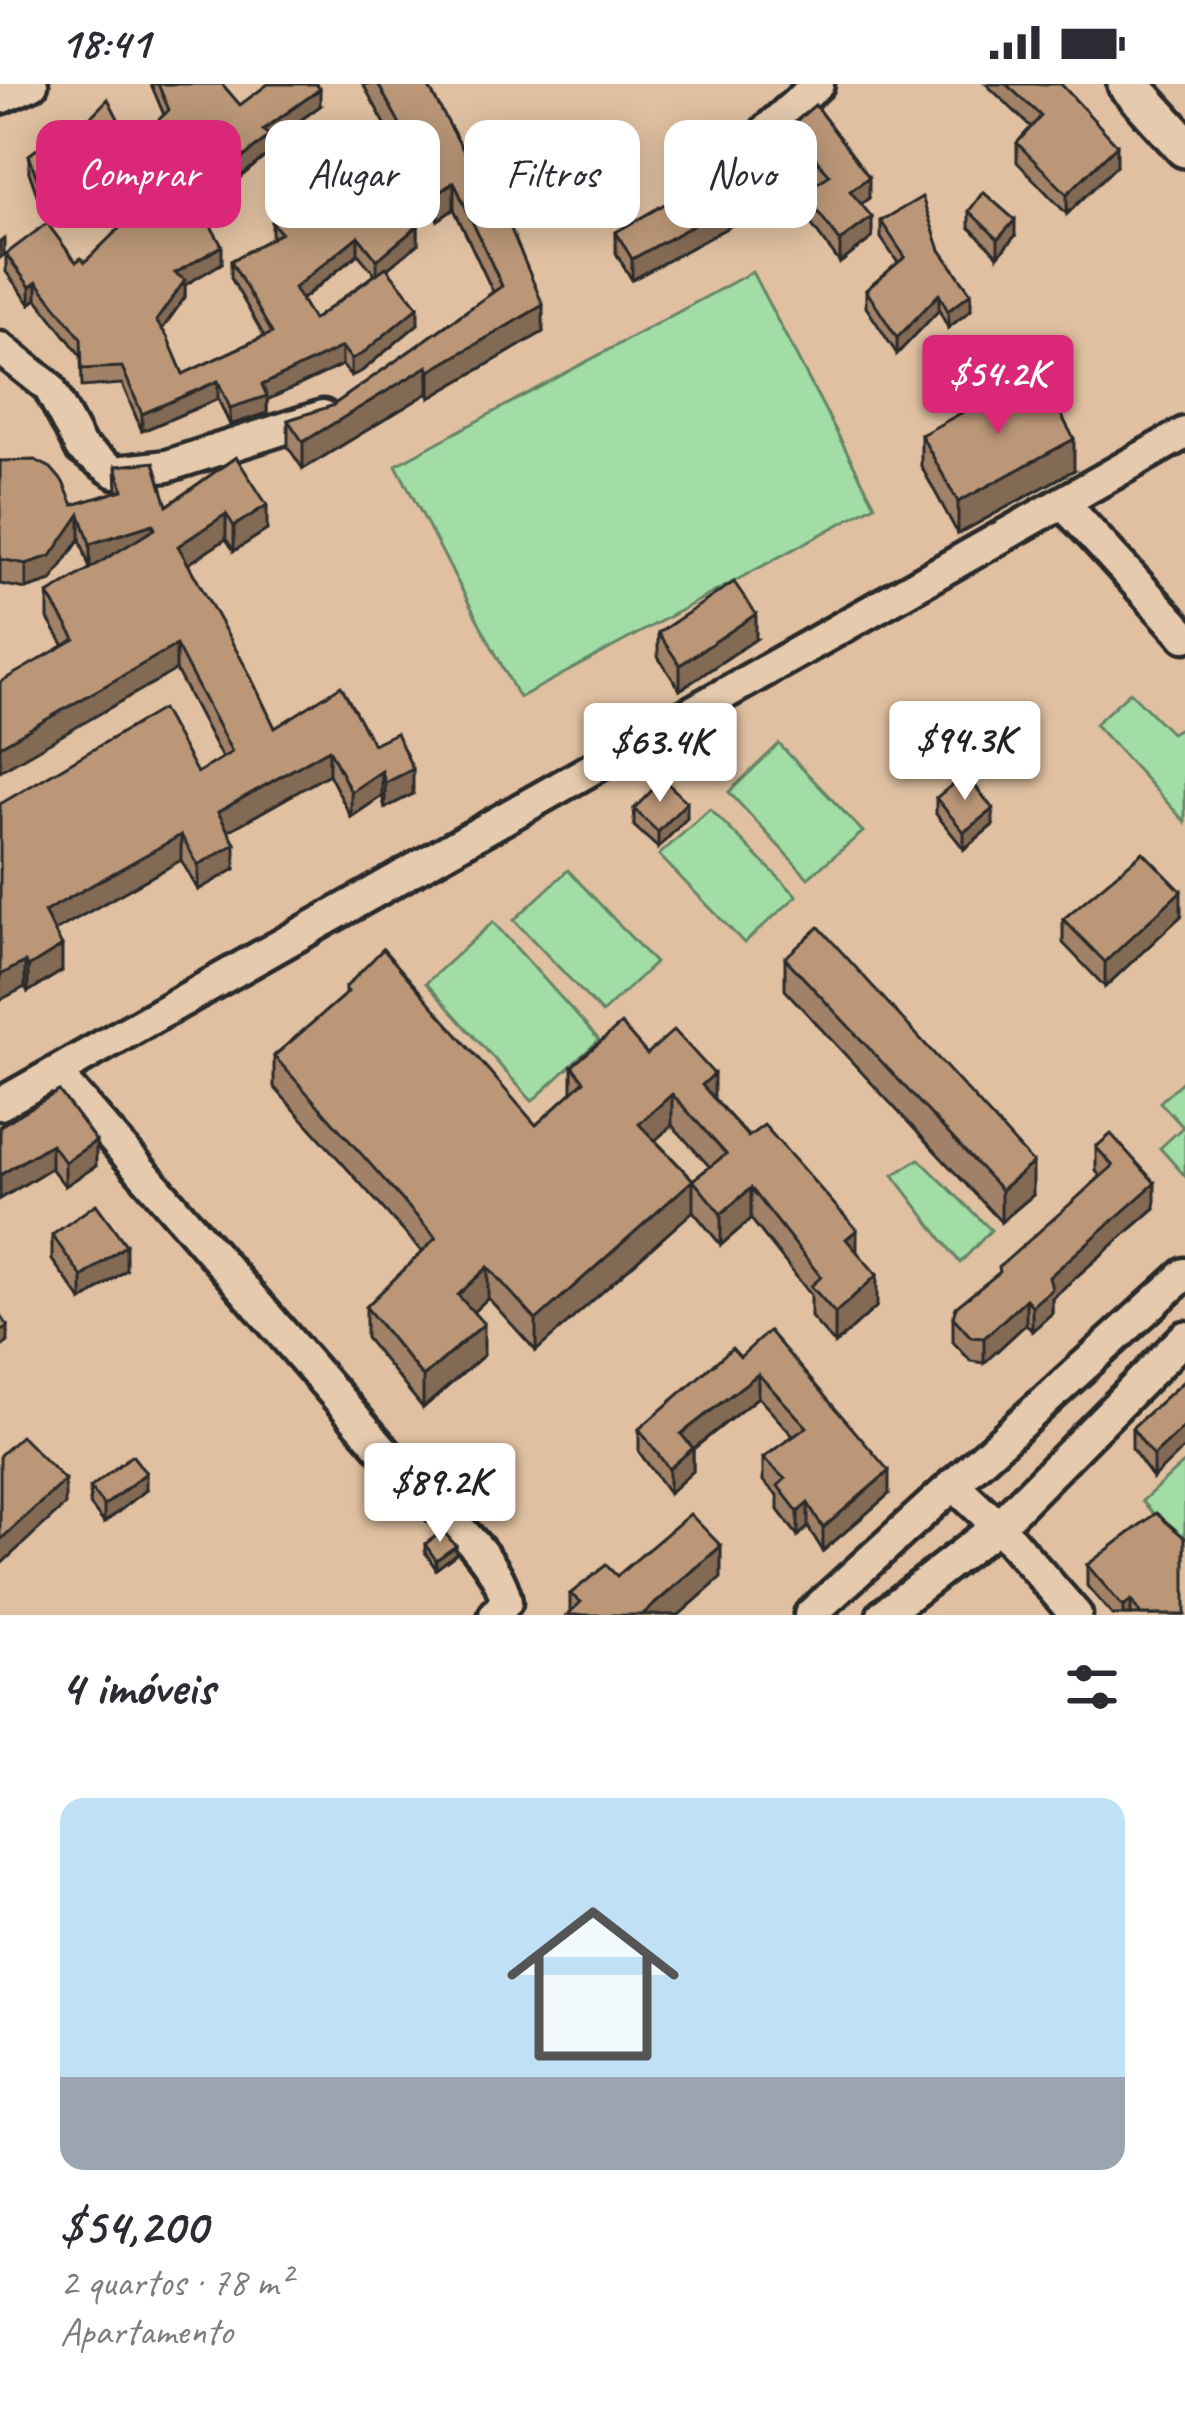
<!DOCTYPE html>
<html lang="pt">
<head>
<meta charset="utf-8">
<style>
	:root { --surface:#fff; --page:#f2f2f3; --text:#2b2b33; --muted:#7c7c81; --accent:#db2777 }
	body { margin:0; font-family:Caveat,sans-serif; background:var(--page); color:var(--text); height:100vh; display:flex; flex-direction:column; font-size:45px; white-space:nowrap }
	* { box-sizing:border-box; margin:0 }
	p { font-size:39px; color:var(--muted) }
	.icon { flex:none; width:66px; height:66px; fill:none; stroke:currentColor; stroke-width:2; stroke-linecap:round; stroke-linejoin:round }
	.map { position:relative; height:1531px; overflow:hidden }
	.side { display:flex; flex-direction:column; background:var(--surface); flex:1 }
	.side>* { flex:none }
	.guide { position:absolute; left:36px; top:36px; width:1113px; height:108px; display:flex; gap:24px }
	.price { position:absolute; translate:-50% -102px; padding:0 27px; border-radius:12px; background:#fff; color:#222; font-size:39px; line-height:78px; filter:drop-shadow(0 3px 6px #0008) }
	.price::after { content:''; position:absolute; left:50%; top:72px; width:36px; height:27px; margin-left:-18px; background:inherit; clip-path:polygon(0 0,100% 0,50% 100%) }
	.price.current { background:var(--accent); color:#fff }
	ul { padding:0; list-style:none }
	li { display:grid; align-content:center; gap:24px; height:636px; padding:0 60px }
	li span { display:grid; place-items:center; height:372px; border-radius:24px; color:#555 }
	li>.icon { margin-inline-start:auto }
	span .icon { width:216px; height:216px; fill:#fffc; stroke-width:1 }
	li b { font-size:51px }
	h2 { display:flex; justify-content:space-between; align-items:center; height:144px; padding:0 60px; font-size:51px }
	.chip { padding:0 42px; border-radius:24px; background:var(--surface); box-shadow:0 6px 30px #0003; font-size:42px; line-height:108px }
	.chip.current { background:var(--accent); color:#fff }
	.status { display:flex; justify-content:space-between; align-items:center; height:84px; padding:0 60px; background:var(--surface); direction:ltr }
	.status svg { height:33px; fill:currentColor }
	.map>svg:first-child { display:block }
	.green { fill:#a1dda4; stroke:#668468; stroke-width:3 }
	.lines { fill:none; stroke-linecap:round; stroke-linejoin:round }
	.minor-casing { stroke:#2b2b2b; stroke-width:39 }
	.major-casing { stroke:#2b2b2b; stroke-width:48 }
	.minor { stroke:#e5caad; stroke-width:30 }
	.major { stroke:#e5caad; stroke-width:39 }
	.wall { fill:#a18267; stroke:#2b2b2b; stroke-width:3; fill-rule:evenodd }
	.shaded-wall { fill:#836a54; stroke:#2b2b2b; stroke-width:3 }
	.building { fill:#bb9778; stroke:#2b2b2b; stroke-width:3; fill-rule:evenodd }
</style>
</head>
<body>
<div class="status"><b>18:41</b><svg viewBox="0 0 49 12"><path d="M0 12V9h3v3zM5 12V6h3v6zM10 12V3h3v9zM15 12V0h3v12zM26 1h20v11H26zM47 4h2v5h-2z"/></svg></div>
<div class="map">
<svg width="1185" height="1531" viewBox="0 0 1185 1531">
	<rect width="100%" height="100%" fill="#e0c0a1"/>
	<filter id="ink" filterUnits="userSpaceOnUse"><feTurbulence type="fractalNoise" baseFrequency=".00833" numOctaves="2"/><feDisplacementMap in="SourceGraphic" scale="24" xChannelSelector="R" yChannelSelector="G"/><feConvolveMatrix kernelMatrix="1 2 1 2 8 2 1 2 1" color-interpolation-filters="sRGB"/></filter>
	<g filter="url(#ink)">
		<g class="green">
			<polygon points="752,188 875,421 519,614 396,381"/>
			<polygon points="1130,608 1171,649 1185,641 1185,738 1095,640"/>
			<polygon points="779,660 863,748 808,794 729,708"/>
			<polygon points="710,725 797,812 744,859 659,771"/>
			<polygon points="568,786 655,879 602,929 514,836"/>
			<polygon points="493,838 599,956 532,1017 426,899"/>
			<polygon points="1185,995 1185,1092 1160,1064 1183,1043 1160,1018"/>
			<polygon points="919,1075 991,1146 960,1179 893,1091"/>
			<polygon points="1185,1378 1185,1452 1178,1456 1142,1417"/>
		</g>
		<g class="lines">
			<defs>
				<g id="minor">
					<polyline points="0,14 32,0"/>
					<polyline points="767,46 818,0"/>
					<polyline points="0,264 49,303 81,364 115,388 167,382 323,332"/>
					<polyline points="1065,421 1185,552"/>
					<path d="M55 989C171 1119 284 1253 399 1384 431 1421 499 1471 506 1518L495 1531"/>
					<polyline points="0,1020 1185,349"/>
					<polyline points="953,1400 998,1442 1076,1531"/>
					<polyline points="810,1531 1185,1190"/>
					<polyline points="883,1531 998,1442 1185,1253"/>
				</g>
				<polyline id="major" points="1128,0 1185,63"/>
			</defs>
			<use href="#minor" class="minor-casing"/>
			<use href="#major" class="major-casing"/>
			<use href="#minor" class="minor"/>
			<use href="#major" class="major"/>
		</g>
		<g class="wall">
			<path d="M151 0H222L240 21 320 22 269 59V69L237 96 215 72 176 110 222 179 185 201V213L162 245 183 290 264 252 231 194V177L272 154V138L318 133 418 134V160L387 185 418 240 362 287 351 292 342 281 267 316V329L230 341 218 315 142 347 122 300 82 303 81 272 37 215 30 220 6 188V170L85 178 143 121 121 89V80L99 101 94 93 41 122 29 88V71L64 60 129 65 164 31ZM358 170 375 190 313 236 301 216Z"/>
			<polygon points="363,0 427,0 543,248 430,314 428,309 303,385 288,363 288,336 332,322 493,208 454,125 438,136"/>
			<polygon points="986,0 1061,0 1117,81 1067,130 1017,78 1017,59 1031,43"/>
			<polygon points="789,43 869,114 861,120 872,154 840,179 803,129 803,108 818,98 789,65"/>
			<polygon points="695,81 761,125 632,196 616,169 616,148 695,103"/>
			<polygon points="969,127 1015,152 998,172 969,143"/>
			<polygon points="881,137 940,166 971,226 948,244 939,226 897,270 866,223 866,206 898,179 881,154"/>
			<polygon points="921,351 1074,386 958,450 921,382"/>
			<polygon points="236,373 267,446 234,467 226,455 188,480 275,644 373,660 413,710 385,724 382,712 351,733 329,690 228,747 235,785 198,806 181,776 54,847 62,887 28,908 25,903 0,720 197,689 222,674 176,586 64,562 48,535 48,510 90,485 80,455 51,497 26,505 0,500 0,377 73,421 117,408 116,382 167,422"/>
			<polygon points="658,549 756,555 680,606 658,573"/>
			<polygon points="936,714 993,741 964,765 936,730"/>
			<polygon points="634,725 687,734 658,764 634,742"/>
			<polygon points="1181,832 1105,903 1063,859 1063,835"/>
			<polygon points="785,874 1033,1111 1001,1138 785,906"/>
			<path d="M345 904 536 1041 572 1008V982L647 970 714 1015 857 1169 877 1222 835 1260 811 1233V1211L751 1135 721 1161 693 1127 536 1267 488 1214 473 1228 484 1271 423 1324 366 1254V1223L422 1168 274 1003V972L345 911ZM672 1041 710 1083 693 1096 655 1056Z"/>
			<polygon points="59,1007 96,1082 65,1102 51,1084 0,1115 0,1042"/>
			<polygon points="1096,1063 1155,1124 1052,1214 1052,1229 1032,1247 1026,1240 984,1279 971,1277 953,1258 953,1233 1100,1092 1096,1087"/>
			<polygon points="52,1151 126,1186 82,1217 52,1176"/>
			<polygon points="740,1273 889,1410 823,1467 808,1443 798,1452 778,1426 778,1412 763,1397 763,1374 793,1352 758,1313 693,1365 693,1387 669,1409 639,1368 639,1345"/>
			<polygon points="1185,1296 1153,1394 1132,1365 1132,1344"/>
			<polygon points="90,1404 146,1406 104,1439 90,1421"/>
			<polygon points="425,1460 456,1470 436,1485 425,1468"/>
			<polygon points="1087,1481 1185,1531 1112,1531 1087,1502"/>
			<polygon points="617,1492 721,1494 570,1529 570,1510"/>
		</g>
		<g class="shaded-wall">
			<polygon points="320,5 320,22 269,59 269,69 237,96 237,79 263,46"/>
			<polygon points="215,54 215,72 169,117 169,99"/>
			<polygon points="129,56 129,73 121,72 121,80 99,101 99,84"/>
			<polygon points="1117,61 1117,81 1067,130 1067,110"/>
			<polygon points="94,77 94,93 41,122 41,106"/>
			<polygon points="869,93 869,114 850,129 850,107"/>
			<polygon points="454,98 454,125 438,136 438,109"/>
			<polygon points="761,104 761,125 632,196 632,175"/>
			<polygon points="872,133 872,154 840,179 840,157"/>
			<polygon points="418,134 418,160 377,193 377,176"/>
			<polygon points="1015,136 1015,152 998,172 998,155"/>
			<polygon points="358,152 358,170 294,221 294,204"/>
			<polygon points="4,155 4,171 0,174 0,158"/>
			<polygon points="222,162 222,179 185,201 185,213 156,254 156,237 175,189"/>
			<polygon points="37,198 37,215 30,220 30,203"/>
			<polygon points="971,209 971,226 948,244 948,227"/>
			<polygon points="939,210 939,226 897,270 897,254"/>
			<polygon points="543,221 543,248 430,314 430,287"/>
			<polygon points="418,223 418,240 362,287 351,292 351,275"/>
			<polygon points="342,263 342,281 267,316 267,329 230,341 230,324 262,301"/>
			<polygon points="428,282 428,309 303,385 303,358"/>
			<polygon points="218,297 218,315 142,347 142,330"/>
			<polygon points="1074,355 1074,386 958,450 958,418"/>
			<polygon points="267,421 267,446 234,467 234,442"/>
			<polygon points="80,430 80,455 51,497 26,505 26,480"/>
			<polygon points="226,430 226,455 178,487 178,462"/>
			<polygon points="153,440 153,465 90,485 90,460"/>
			<polygon points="756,530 756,555 680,606 680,581"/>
			<polygon points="176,561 176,586 0,687 0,662"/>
			<polygon points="329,665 329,690 218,753 218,728"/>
			<polygon points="413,685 413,710 385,724 385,699"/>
			<polygon points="382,687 382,712 351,733 351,708"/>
			<polygon points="687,718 687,734 658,764 658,748"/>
			<polygon points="993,725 993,741 964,765 964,748"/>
			<polygon points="181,751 181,776 44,853 44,828"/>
			<polygon points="235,760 235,785 198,806 198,781"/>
			<polygon points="1181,807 1181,832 1105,903 1105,878"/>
			<polygon points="62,862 62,887 28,908 28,883"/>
			<polygon points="25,878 25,903 0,916 0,891"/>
			<polygon points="714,990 714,1021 702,1001"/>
			<polygon points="672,1010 672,1041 639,1071 639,1040"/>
			<polygon points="96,1057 96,1082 65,1102 65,1078"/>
			<polygon points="51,1060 51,1084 0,1115 0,1091"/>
			<polygon points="1033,1079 1033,1111 1001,1138 1001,1106"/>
			<polygon points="693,1096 693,1127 536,1267 536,1236"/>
			<polygon points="1155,1099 1155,1124 1052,1214 1052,1229 1032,1247 1032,1222 1049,1193"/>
			<polygon points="751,1104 751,1135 721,1161 721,1130"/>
			<polygon points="857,1146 857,1176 846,1155"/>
			<polygon points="126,1161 126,1186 82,1217 82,1193"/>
			<polygon points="488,1183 488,1214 458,1242 458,1211"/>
			<polygon points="877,1191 877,1222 835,1260 835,1229"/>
			<polygon points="1026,1215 1026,1240 984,1279 984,1254"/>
			<polygon points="484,1240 484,1271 423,1324 423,1293"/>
			<polygon points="8,1242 8,1258 0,1264 0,1247"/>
			<polygon points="758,1290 758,1313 693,1365 693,1387 669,1409 669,1385 681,1350"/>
			<polygon points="1185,1342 1185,1363 1153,1394 1153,1372"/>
			<polygon points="889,1387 889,1410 823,1467 823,1444"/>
			<polygon points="146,1389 146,1406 104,1439 104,1422"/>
			<polygon points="65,1396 65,1421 0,1481 0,1456"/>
			<polygon points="808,1419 808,1443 798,1452 798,1428"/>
			<polygon points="456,1462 456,1470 436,1485 436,1476"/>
			<polygon points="721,1462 721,1494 679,1531 642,1531"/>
			<polygon points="1131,1516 1131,1531 1123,1531 1123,1523"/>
		</g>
		<g class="building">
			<polygon points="158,0 222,0 240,21 268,0 316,0 320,5 263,46 269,52 237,79 215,54 169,99 191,132 202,126 222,162 175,189 185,196 156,237 167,252 183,290 272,249 231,177 281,149 272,138 303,113 318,133 377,84 418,134 414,137 418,142 377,176 358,152 294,204 313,236 386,183 418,223 362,270 351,275 342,263 262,301 267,312 230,324 218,297 142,330 122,283 82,285 81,254 37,198 30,203 6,170 47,139 76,178 81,174 85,178 150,114 121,72 169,26"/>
			<polygon points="378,0 427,0 484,104 492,100 543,221 430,287 428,282 303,358 288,336 332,322 502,202 454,98 438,109"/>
			<polygon points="1006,0 1061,0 1117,61 1067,110 1017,59 1041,32"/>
			<polygon points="108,15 129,56 99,84 94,77 41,106 29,71 59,48 64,60"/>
			<polygon points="815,21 869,93 850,107 872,133 840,157 803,108 830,91 789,43"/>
			<polygon points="739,60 761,104 632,175 616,148 705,97 695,81"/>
			<polygon points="983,108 1015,136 998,155 969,127"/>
			<polygon points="922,113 940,166 971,209 948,227 939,210 897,254 866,206 905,173 881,137"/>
			<polygon points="1038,287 1074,355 958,418 921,351"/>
			<polygon points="236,373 267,421 234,442 226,430 178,462 248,587 275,644 341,602 373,660 396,649 413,685 385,699 382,687 351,708 329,665 218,728 235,760 198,781 181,751 44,828 62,862 28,883 25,878 0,891 0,720 162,625 197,689 232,668 176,561 0,662 0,598 75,555 48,510 155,445 153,440 90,460 80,430 51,472 26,480 0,475 0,377 35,376 51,384 63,398 73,421 123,406 116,382 154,378 167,422"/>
			<polygon points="734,498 756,530 680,581 658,549"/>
			<polygon points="966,690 993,725 964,748 936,714"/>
			<polygon points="663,695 687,718 658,748 634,725"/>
			<polygon points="1143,768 1181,807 1105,878 1063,835"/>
			<polygon points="819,843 1033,1079 1001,1106 785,874"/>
			<path d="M383 865 536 1041 584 997 572 982 621 940 647 970 674 946 714 990 702 1001 748 1053 764 1041 857 1146 846 1155 877 1191 835 1229 811 1202 821 1193 751 1104 721 1130 693 1096 536 1236 488 1183 458 1211 484 1240 423 1293 366 1223 436 1154 274 972 348 908 345 904ZM672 1010 726 1070 693 1096 639 1040Z"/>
			<polygon points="59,1007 96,1057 65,1078 51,1060 0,1091 0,1042"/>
			<polygon points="1111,1050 1155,1099 1049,1193 1052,1205 1032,1222 1026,1215 984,1254 971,1253 953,1233 956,1223 1000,1188 999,1183 1113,1082 1096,1063"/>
			<polygon points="96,1120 126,1161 82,1193 52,1151"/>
			<polygon points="0,1231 8,1242 0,1247"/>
			<polygon points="769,1247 889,1387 823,1444 808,1419 798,1428 778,1402 785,1395 763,1374 807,1343 758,1290 681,1350 693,1364 669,1385 639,1345 732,1264 740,1273"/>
			<polygon points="1185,1296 1185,1342 1153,1372 1132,1344"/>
			<polygon points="21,1352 65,1396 0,1456 0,1371"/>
			<polygon points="132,1371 146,1389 104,1422 90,1404"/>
			<polygon points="1156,1429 1185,1454 1185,1531 1141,1531 1131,1516 1123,1523 1087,1481"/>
			<polygon points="690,1430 721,1462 642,1531 567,1531 581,1518 570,1510 606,1481 617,1492"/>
			<polygon points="443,1447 456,1462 436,1476 425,1460"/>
		</g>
	</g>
</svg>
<b class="price current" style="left:998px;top:353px">$54.2K</b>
<b class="price" style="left:965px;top:719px">$94.3K</b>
<b class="price" style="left:660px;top:721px">$63.4K</b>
<b class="price" style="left:440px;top:1461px">$89.2K</b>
<div class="guide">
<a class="chip current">Comprar</a>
<a class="chip">Alugar</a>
<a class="chip">Filtros</a>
<a class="chip">Novo</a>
</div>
</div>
<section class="side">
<h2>4 imóveis<svg class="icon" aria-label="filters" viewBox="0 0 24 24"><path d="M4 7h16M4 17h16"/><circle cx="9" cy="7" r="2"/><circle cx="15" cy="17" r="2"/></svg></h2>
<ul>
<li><span style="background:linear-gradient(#bfe0f5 75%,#9aa5b1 0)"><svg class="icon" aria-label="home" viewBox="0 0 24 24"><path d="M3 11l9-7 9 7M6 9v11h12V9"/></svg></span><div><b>$54,200</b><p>2 quartos · 78 m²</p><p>Apartamento</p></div></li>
</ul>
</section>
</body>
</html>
